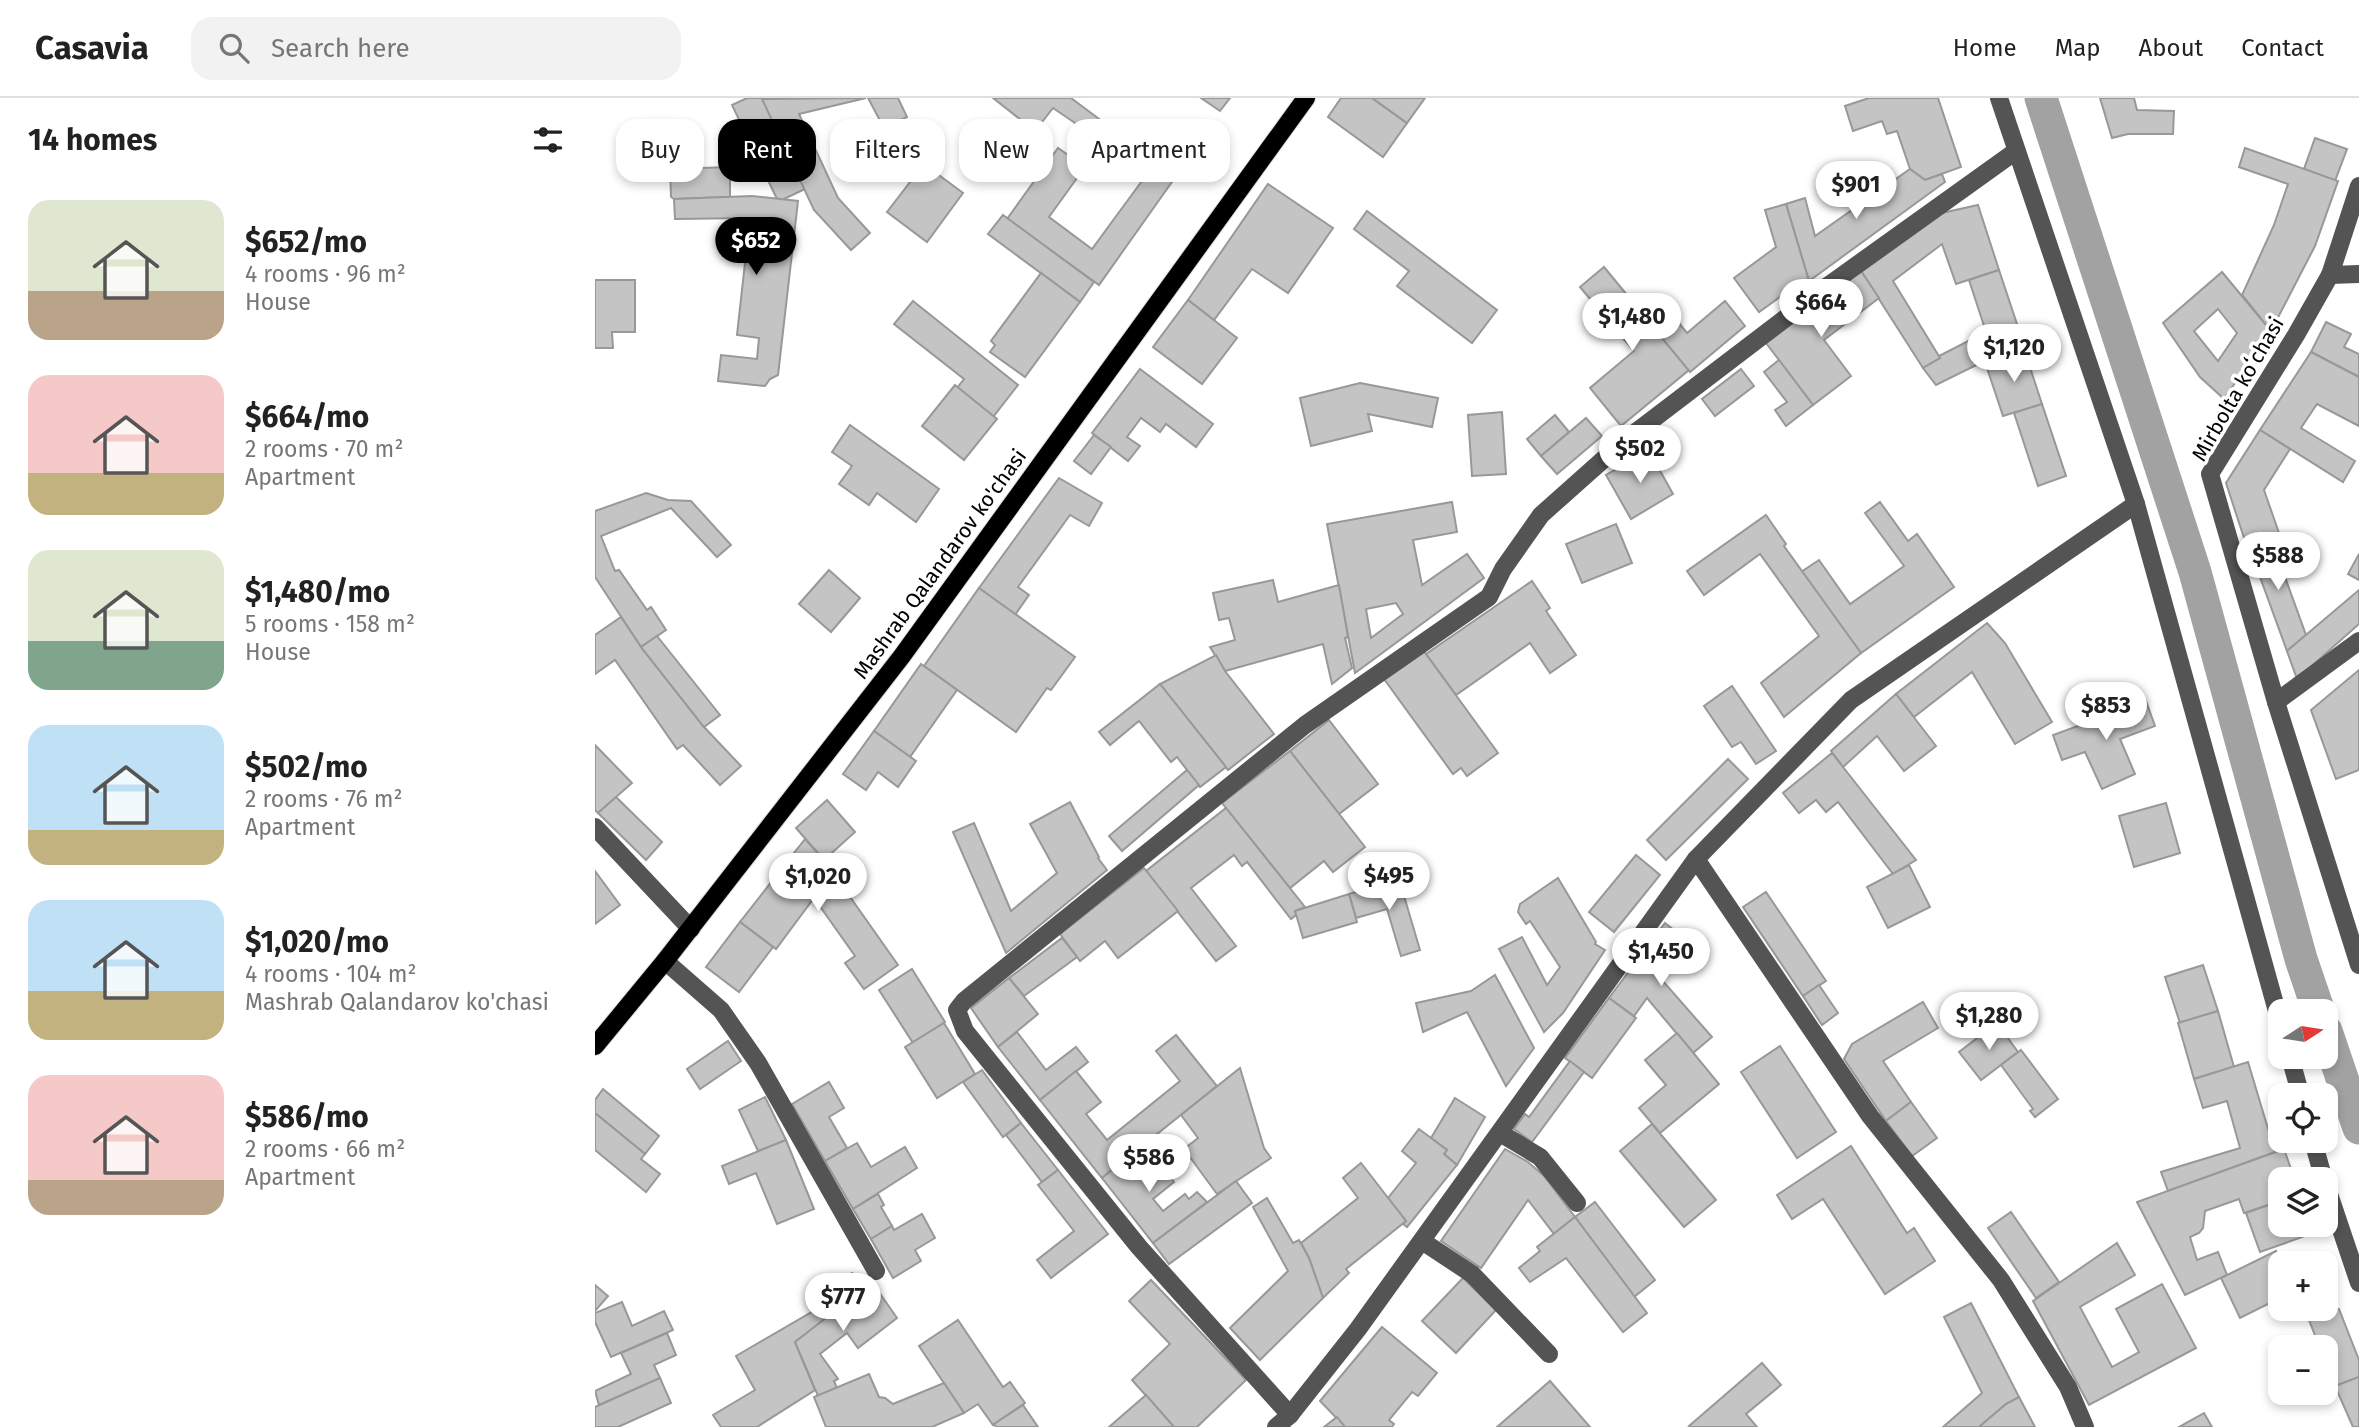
<!DOCTYPE html>
<html lang="en">
<head>
<meta charset="utf-8">
<style>
	:root { --surface:#fff; --page:#f2f2f2; --text:#222; --muted:#767676; --line:#e0e0e0; --accent:#000 }
	body { margin:0; font-family:"Fira Sans",sans-serif; background:var(--page); color:var(--text); height:100vh; display:flex; flex-direction:column; font-size:26px; white-space:nowrap }
	* { box-sizing:border-box; margin:0 }
	p { font-size:23px; color:var(--muted) }
	.icon { flex:none; width:38px; height:38px; fill:none; stroke:currentColor; stroke-width:2; stroke-linecap:round; stroke-linejoin:round }
	.map { position:relative; flex:1; overflow:hidden }
	.sheet { display:flex; flex-direction:column; background:var(--surface); width:595px }
	.sheet>* { flex:none }
	.top-card { position:absolute; left:21px; top:21px; width:665px; height:63px; display:flex; gap:14px }
	.needle { width:46px; rotate:78deg }
	.tools { position:absolute; left:1673px; top:901px; display:grid; gap:14px }
	.tools a { display:grid; place-items:center; width:70px; height:70px; border-radius:14px; background:var(--surface); box-shadow:0 4px 10px #0003; font-size:35px }
	.price { position:absolute; translate:-50% -60px; padding:0 16px; border-radius:24px; background:#fff; color:#222; font-size:23px; line-height:46px; filter:drop-shadow(0 2px 4px #0008) }
	.price::after { content:''; position:absolute; left:50%; top:42px; width:21px; height:16px; margin-left:-10px; background:inherit; clip-path:polygon(0 0,100% 0,50% 100%) }
	.price.selected { background:var(--accent); color:#fff }
	ul { padding:0; list-style:none }
	li { display:flex; align-items:center; gap:21px; height:175px; padding:0 28px }
	li span { display:grid; place-items:center; flex:none; width:196px; height:140px; border-radius:21px; color:#555 }
	li>.icon { margin-inline-start:auto }
	span .icon { width:84px; height:84px; fill:#fffc; stroke-width:1 }
	li b { font-size:30px }
	h2 { display:flex; justify-content:space-between; align-items:center; height:84px; padding:0 28px; font-size:30px }
	.pill { padding:0 24px; border-radius:21px; background:var(--surface); box-shadow:0 4px 10px #0003; font-size:24px; line-height:63px }
	.pill.selected { background:var(--accent); color:#fff }
	header { display:flex; align-items:center; gap:42px; box-sizing:border-box; height:98px; padding:0 35px; background:var(--surface); border-bottom:2px solid var(--line) }
	header strong { font-size:33px }
	nav { display:flex; gap:38px; margin-inline-start:auto; font-size:24px }
	.search { width:490px; height:63px; background:var(--page); display:flex; align-items:center; gap:18px; box-sizing:border-box; padding:0 24px; border-radius:21px; color:var(--muted); font-size:26px }
	main { display:flex; flex:1; min-height:0 }
	.map>svg:first-child { display:block }
	.lines { fill:none; stroke-linecap:round; stroke-linejoin:round }
	.canal { stroke:#a2a2a2; stroke-width:33 }
	.building { fill:#c4c4c4; stroke:#989898; stroke-width:2; fill-rule:evenodd }
	.major-casing { stroke:#dbdbdb; stroke-width:20 }
	.minor { stroke:#545454; stroke-width:18 }
	.major { stroke:#000; stroke-width:18 }
	.labels { text-anchor:middle; stroke-width:7; stroke-linejoin:round; paint-order:stroke }
	.street-label { font-size:21px; fill:#000; stroke:#fff }
</style>
</head>
<body>
<header>
<strong>Casavia</strong>
<div class="search"><svg class="icon" aria-label="search" viewBox="0 0 24 24"><circle cx="10" cy="10" r="6"/><path d="M15 15l6 6"/></svg>Search here</div>
<nav><a>Home</a><a>Map</a><a>About</a><a>Contact</a></nav>
</header>
<main>
<section class="sheet">
<h2>14 homes<svg class="icon" aria-label="filters" viewBox="0 0 24 24"><path d="M4 7h16M4 17h16"/><circle cx="9" cy="7" r="2"/><circle cx="15" cy="17" r="2"/></svg></h2>
<ul>
<li><span style="background:linear-gradient(#dfe7d0 65%,#b9a48a 0)"><svg class="icon" aria-label="home" viewBox="0 0 24 24"><path d="M3 11l9-7 9 7M6 9v11h12V9"/></svg></span><div><b>$652/mo</b><p>4 rooms · 96 m²</p><p>House</p></div></li>
<li><span style="background:linear-gradient(#f6c9c9 70%,#c2b280 0)"><svg class="icon" aria-label="home" viewBox="0 0 24 24"><path d="M3 11l9-7 9 7M6 9v11h12V9"/></svg></span><div><b>$664/mo</b><p>2 rooms · 70 m²</p><p>Apartment</p></div></li>
<li><span style="background:linear-gradient(#dfe7d0 65%,#7fa58c 0)"><svg class="icon" aria-label="home" viewBox="0 0 24 24"><path d="M3 11l9-7 9 7M6 9v11h12V9"/></svg></span><div><b>$1,480/mo</b><p>5 rooms · 158 m²</p><p>House</p></div></li>
<li><span style="background:linear-gradient(#bfe0f5 75%,#c2b280 0)"><svg class="icon" aria-label="home" viewBox="0 0 24 24"><path d="M3 11l9-7 9 7M6 9v11h12V9"/></svg></span><div><b>$502/mo</b><p>2 rooms · 76 m²</p><p>Apartment</p></div></li>
<li><span style="background:linear-gradient(#bfe0f5 65%,#c2b280 0)"><svg class="icon" aria-label="home" viewBox="0 0 24 24"><path d="M3 11l9-7 9 7M6 9v11h12V9"/></svg></span><div><b>$1,020/mo</b><p>4 rooms · 104 m²</p><p>Mashrab Qalandarov ko'chasi</p></div></li>
<li><span style="background:linear-gradient(#f6c9c9 75%,#b9a48a 0)"><svg class="icon" aria-label="home" viewBox="0 0 24 24"><path d="M3 11l9-7 9 7M6 9v11h12V9"/></svg></span><div><b>$586/mo</b><p>2 rooms · 66 m²</p><p>Apartment</p></div></li>
</ul>
</section>
<div class="map">
<svg width="1764" height="1329" viewBox="0 0 1764 1329">
	<rect width="100%" height="100%" fill="#fff"/>
	<g class="lines">
		<g class="canal">
			<polyline points="1446,0 1600,474 1706,861 1724,914"/>
			<polyline points="1731,933 1764,1030"/>
		</g>
	</g>
	<g class="building">
		<polygon points="152,0 167,0 210,91 187,102 182,101 137,7"/>
		<polygon points="271,0 204,16 243,100 275,135 256,152 219,112 167,1"/>
		<polygon points="273,0 303,0 312,19 289,30"/>
		<polygon points="398,0 476,0 536,45 527,57 458,10 440,33"/>
		<polygon points="606,0 635,0 625,13"/>
		<polygon points="746,0 777,0 812,25 788,59 733,19"/>
		<polygon points="777,0 830,0 812,25"/>
		<polygon points="1274,0 1343,0 1366,69 1330,82 1315,71 1302,33 1292,36 1287,23 1258,33 1250,8"/>
		<polygon points="1505,0 1539,0 1542,12 1579,13 1578,36 1533,36 1517,40"/>
		<polygon points="1720,40 1752,51 1740,83 1709,71"/>
		<polygon points="539,41 584,74 504,187 412,121 463,50 490,69 454,119 497,151 552,76 527,57"/>
		<polygon points="1650,50 1743,83 1720,148 1676,233 1647,197 1679,127 1693,86 1644,69"/>
		<polygon points="329,66 368,95 332,144 292,114"/>
		<polygon points="135,69 135,99 79,101 76,99 75,71"/>
		<polygon points="1315,71 1330,82 1347,76 1350,84 1214,183 1191,106 1210,100 1220,138"/>
		<polygon points="673,86 738,130 693,195 657,171 619,222 593,202"/>
		<polygon points="157,98 203,103 183,277 175,281 170,288 123,283 126,257 162,261 164,240 142,237 155,120 80,121 79,101"/>
		<polygon points="1191,106 1214,183 1202,187 1164,214 1139,180 1181,149 1170,112"/>
		<polygon points="1383,107 1404,172 1361,186 1347,146 1298,183 1345,260 1328,270 1266,173 1347,115"/>
		<polygon points="772,113 902,212 877,245 802,188 814,173 759,131"/>
		<polygon points="408,117 499,184 485,204 393,136"/>
		<polygon points="1009,169 1094,272 1026,328 995,290 1039,253 985,189"/>
		<polygon points="1404,172 1428,244 1341,287 1328,270 1345,260 1344,258 1391,234 1374,182"/>
		<polygon points="1266,173 1284,200 1229,242 1256,278 1218,307 1171,245"/>
		<path d="M1627 174 1676 233 1629 301 1605 279 1568 225ZM1623 211 1642 235 1623 263 1599 233Z"/>
		<polygon points="446,175 485,204 430,279 395,254 400,247 396,243"/>
		<polygon points="0,182 40,182 40,234 17,234 18,250 0,250"/>
		<polygon points="593,202 642,240 607,286 558,249"/>
		<polygon points="1065,202 1092,235 1130,203 1150,228 1095,274 1048,217"/>
		<polygon points="318,203 423,287 398,319 362,290 369,281 299,226"/>
		<polygon points="1731,224 1756,236 1749,249 1764,256 1764,279 1716,254"/>
		<polygon points="1430,254 1447,306 1408,318 1391,267"/>
		<polygon points="1716,254 1764,279 1764,328 1722,306 1706,330 1760,363 1748,384 1665,332"/>
		<polygon points="1184,262 1218,307 1191,328 1180,312 1192,304 1169,274"/>
		<polygon points="545,271 618,326 601,349 571,326 565,334 546,320 532,339 545,348 533,363 497,335"/>
		<polygon points="1146,271 1159,288 1120,318 1107,301"/>
		<polygon points="765,285 843,300 837,329 773,316 777,333 716,348 705,300"/>
		<polygon points="360,287 402,321 369,362 327,328"/>
		<polygon points="1447,306 1471,378 1443,388 1419,315"/>
		<polygon points="907,314 911,376 877,378 873,317"/>
		<polygon points="960,317 974,334 946,358 932,341"/>
		<polygon points="991,320 1007,338 962,376 946,358"/>
		<polygon points="255,327 344,391 321,424 282,395 274,407 244,386 257,368 237,354"/>
		<polygon points="1665,332 1695,351 1669,392 1684,435 1651,446 1631,385"/>
		<polygon points="499,337 516,349 496,376 479,363"/>
		<polygon points="1054,353 1078,396 1036,421 1011,377"/>
		<polygon points="464,380 507,405 494,428 475,417 423,489 434,497 420,517 384,490"/>
		<polygon points="51,395 73,402 96,403 136,447 122,459 76,410 6,438 20,473 24,472 52,512 56,509 71,532 46,549 0,479 0,413"/>
		<path d="M857 404 862 434 818 442 827 487 872 456 889 480 760 575 732 426ZM801 505 808 516 776 540 771 511Z"/>
		<polygon points="1285,404 1313,443 1322,436 1359,489 1266,555 1206,474 1224,462 1255,506 1309,468 1270,415"/>
		<polygon points="1171,417 1191,446 1189,448 1266,555 1189,619 1166,585 1224,538 1165,456 1109,497 1092,473"/>
		<polygon points="1021,426 1037,465 987,485 971,446"/>
		<polygon points="1675,438 1711,537 1692,553 1653,446"/>
		<polygon points="1764,456 1764,482 1753,476"/>
		<polygon points="234,472 265,500 236,534 204,506"/>
		<polygon points="678,482 683,504 744,487 753,539 750,540 757,570 737,586 728,546 630,573 615,549 640,542 634,520 624,522 618,495"/>
		<polygon points="937,483 955,510 951,513 981,557 955,575 935,545 861,597 831,556"/>
		<polygon points="384,490 480,559 456,592 452,590 421,634 329,568"/>
		<polygon points="1764,492 1764,526 1702,581 1692,553"/>
		<polygon points="26,519 46,549 109,629 146,668 125,687 88,647 82,651 20,562 0,576 0,537"/>
		<polygon points="1392,525 1410,545 1457,624 1420,646 1377,574 1319,619 1301,596"/>
		<polygon points="62,538 125,617 109,629 46,549"/>
		<polygon points="828,552 903,655 872,678 866,670 858,676 789,581"/>
		<polygon points="621,557 630,573 679,636 633,672 565,586"/>
		<polygon points="326,566 362,592 315,659 279,633"/>
		<polygon points="1764,572 1764,672 1741,681 1716,612"/>
		<polygon points="565,586 631,669 605,689 582,659 576,664 544,623 515,647 504,634"/>
		<polygon points="1137,588 1181,653 1161,666 1146,644 1137,649 1109,608"/>
		<polygon points="1301,596 1341,648 1309,673 1282,638 1248,669 1236,653"/>
		<polygon points="1551,603 1560,628 1525,641 1540,676 1507,691 1490,654 1467,662 1458,637"/>
		<polygon points="734,622 783,686 744,716 695,653"/>
		<polygon points="279,633 321,663 303,689 283,674 271,692 248,676"/>
		<polygon points="0,647 37,685 3,715 0,712"/>
		<polygon points="695,653 770,749 738,774 729,763 695,790 627,705"/>
		<polygon points="1237,655 1248,669 1321,762 1298,776 1243,704 1231,714 1221,702 1204,715 1188,695"/>
		<polygon points="1133,661 1153,681 1071,762 1052,742"/>
		<polygon points="592,672 604,687 527,753 514,738"/>
		<polygon points="21,699 67,744 51,762 3,715"/>
		<polygon points="232,702 260,734 229,762 201,730"/>
		<polygon points="475,704 504,759 503,760 512,772 411,855 358,734 379,725 416,813 462,775 435,726"/>
		<polygon points="1571,705 1585,755 1539,769 1524,718"/>
		<polygon points="631,710 710,809 700,813 701,817 696,821 652,764 647,768 639,757 596,790 641,848 621,863 551,773"/>
		<polygon points="210,741 229,762 303,867 269,891 250,865 260,858 219,800 181,851 145,824"/>
		<polygon points="1041,757 1065,777 1019,834 994,814"/>
		<polygon points="1314,767 1335,809 1293,830 1272,789"/>
		<polygon points="549,770 583,813 523,860 510,843 485,863 465,836"/>
		<polygon points="0,773 25,807 0,826"/>
		<polygon points="963,780 1001,844 1000,846 1010,852 968,915 949,934 904,851 927,839 952,887 965,869 935,823 931,826 923,814 925,806"/>
		<polygon points="804,781 825,852 806,858 792,811 761,820 754,796"/>
		<polygon points="1171,794 1231,883 1208,898 1148,809"/>
		<polygon points="754,796 762,824 708,840 700,813"/>
		<polygon points="145,824 178,849 144,894 111,869"/>
		<polygon points="1070,825 1094,844 1066,881 1117,939 1098,955 1052,900 1039,918 1014,900"/>
		<polygon points="467,840 482,859 429,898 414,880"/>
		<polygon points="1608,867 1623,913 1585,925 1570,879"/>
		<polygon points="317,871 350,924 318,945 284,892"/>
		<polygon points="900,877 939,950 911,988 872,914 828,934 821,905 876,893"/>
		<polygon points="414,880 443,916 403,949 376,910"/>
		<polygon points="1224,887 1243,915 1227,927 1208,898"/>
		<polygon points="1014,900 1041,920 997,980 970,960"/>
		<polygon points="1328,904 1343,930 1288,963 1316,1004 1291,1023 1249,961 1257,946"/>
		<polygon points="1623,913 1639,969 1599,981 1583,925"/>
		<polygon points="349,925 380,976 342,1000 310,949"/>
		<polygon points="1402,925 1423,954 1386,982 1364,954"/>
		<polygon points="422,934 451,972 481,949 493,964 445,1002 403,949"/>
		<polygon points="1082,935 1124,986 1065,1035 1044,1010 1071,987 1050,962"/>
		<polygon points="581,937 622,988 507,1080 445,1002 481,973 506,1004 491,1016 512,1042 585,983 561,953"/>
		<polygon points="133,943 146,963 105,991 92,971"/>
		<polygon points="1185,948 1241,1034 1202,1060 1146,974"/>
		<polygon points="1426,952 1463,1001 1440,1019 1435,1013 1438,1011 1406,967"/>
		<polygon points="975,963 989,974 937,1044 919,1031 930,1016 934,1019"/>
		<polygon points="1653,964 1680,1054 1573,1093 1566,1074 1645,1050 1632,1003 1608,1010 1599,981"/>
		<polygon points="645,970 669,1050 676,1060 622,1096 589,1051 603,1040 586,1017"/>
		<polygon points="387,972 426,1025 408,1039 368,984"/>
		<polygon points="234,984 249,1010 234,1019 252,1050 230,1063 197,1006"/>
		<polygon points="8,991 64,1038 50,1056 0,1015 0,1002"/>
		<polygon points="170,999 191,1042 163,1053 144,1012"/>
		<polygon points="860,1000 890,1019 862,1067 849,1056 852,1052 836,1040"/>
		<polygon points="1316,1004 1342,1040 1317,1058 1291,1023"/>
		<polygon points="0,1015 50,1056 46,1061 65,1076 51,1094 0,1052"/>
		<polygon points="426,1025 463,1072 447,1084 411,1037"/>
		<polygon points="1057,1026 1121,1102 1089,1129 1025,1053"/>
		<polygon points="824,1031 852,1052 849,1056 862,1067 812,1129 808,1126 811,1123 793,1100 821,1065 807,1053"/>
		<polygon points="191,1042 219,1111 182,1126 161,1075 134,1086 127,1068"/>
		<polygon points="262,1045 276,1069 310,1049 322,1070 258,1111 230,1063"/>
		<polygon points="549,1046 579,1084 558,1101 568,1113 590,1096 594,1101 602,1094 612,1104 558,1145 507,1080"/>
		<polygon points="1256,1048 1312,1135 1319,1130 1340,1163 1290,1196 1228,1101 1197,1121 1182,1097"/>
		<polygon points="910,1051 933,1064 949,1078 980,1119 959,1136 933,1102 886,1170 846,1143"/>
		<polygon points="1689,1051 1700,1082 1685,1082 1685,1103 1649,1115 1644,1101 1610,1113 1608,1130 1604,1135 1595,1139 1602,1162 1623,1154 1632,1177 1590,1197 1542,1104"/>
		<polygon points="766,1065 811,1123 751,1171 754,1175 728,1200 714,1160 706,1145 763,1100 748,1080"/>
		<polygon points="463,1072 513,1136 456,1180 442,1162 479,1133 443,1087"/>
		<polygon points="641,1083 657,1105 574,1166 558,1145"/>
		<polygon points="283,1096 289,1107 286,1109 297,1128 276,1141 258,1111"/>
		<polygon points="672,1100 698,1145 704,1142 714,1160 728,1200 665,1262 635,1230 693,1173 658,1109"/>
		<polygon points="1685,1103 1685,1127 1710,1127 1713,1137 1665,1154 1651,1115"/>
		<polygon points="1000,1104 1060,1182 1039,1199 980,1119"/>
		<polygon points="1416,1114 1464,1184 1441,1200 1393,1130"/>
		<polygon points="327,1116 340,1140 320,1152 326,1163 298,1180 276,1141 297,1128 299,1132"/>
		<polygon points="980,1119 1052,1215 1028,1234 971,1160 935,1184 924,1170 945,1153 942,1149"/>
		<polygon points="1522,1145 1540,1177 1485,1209 1517,1269 1544,1254 1521,1211 1567,1186 1601,1250 1494,1307 1438,1203"/>
		<polygon points="1681,1153 1686,1166 1685,1200 1645,1220 1626,1180"/>
		<polygon points="257,1175 268,1192 200,1244 220,1292 162,1329 126,1329 118,1317 160,1292 141,1258 225,1209 218,1196"/>
		<polygon points="868,1180 901,1212 861,1255 827,1223"/>
		<polygon points="556,1182 651,1282 602,1329 579,1329 537,1282 575,1246 534,1203"/>
		<polygon points="277,1184 302,1220 263,1250 252,1235 225,1256 243,1281 239,1283 242,1290 223,1298 200,1244"/>
		<polygon points="0,1187 13,1198 0,1213"/>
		<polygon points="27,1204 37,1228 69,1213 78,1232 16,1259 0,1224 0,1215"/>
		<polygon points="1376,1205 1424,1299 1411,1306 1384,1329 1348,1329 1387,1295 1349,1219"/>
		<polygon points="1744,1211 1764,1262 1764,1279 1740,1288 1731,1265 1731,1250 1725,1250 1714,1222"/>
		<polygon points="363,1222 408,1289 415,1284 430,1305 398,1327 383,1306 369,1315 324,1248"/>
		<polygon points="787,1229 842,1275 823,1298 817,1294 794,1322 799,1326 797,1329 750,1329 725,1303"/>
		<polygon points="72,1235 81,1257 59,1267 65,1280 4,1307 0,1293 36,1276 26,1255"/>
		<polygon points="1167,1265 1186,1287 1151,1316 1162,1329 1096,1329 1094,1328"/>
		<polygon points="274,1276 284,1299 290,1300 298,1306 349,1285 369,1315 337,1329 231,1329 219,1299"/>
		<polygon points="1764,1279 1764,1329 1758,1329 1740,1288"/>
		<polygon points="65,1280 76,1305 23,1329 0,1329 0,1309"/>
		<polygon points="955,1283 995,1329 902,1329"/>
		<polygon points="551,1297 579,1329 514,1329"/>
		<polygon points="1424,1299 1440,1329 1384,1329 1411,1306"/>
		<polygon points="428,1307 443,1329 401,1329 399,1326"/>
		<polygon points="1609,1315 1617,1329 1584,1329"/>
		<polygon points="742,1319 750,1329 729,1329"/>
	</g>
	<g class="lines">
		<defs>
			<polyline id="major" points="0,948 70,863 307,558 711,0"/>
		</defs>
		<use href="#major" class="major-casing"/>
		<g class="minor">
			<polyline points="1404,0 1541,406 1685,924"/>
			<polyline points="1764,88 1735,177 1701,237 1615,376 1681,604 1764,867"/>
			<polyline points="1735,177 1764,176"/>
			<polyline points="1681,604 1764,543"/>
			<polyline points="0,729 96,831"/>
			<polyline points="1101,761 1275,1018 1406,1182 1473,1289 1490,1329"/>
			<polyline points="70,863 126,912 163,965 281,1173"/>
			<polyline points="1695,959 1706,998"/>
			<polyline points="905,1035 945,1059 982,1105"/>
			<polyline points="1718,1043 1729,1082"/>
			<polyline points="1731,1087 1764,1185"/>
			<polyline points="827,1143 877,1176 954,1256"/>
			<polyline points="695,1317 544,1149 370,933 362,912 369,903 710,627 894,499 908,471 946,417 1028,344 1234,187 1421,53"/>
			<polyline points="681,1329 695,1317 763,1231 1101,761 1256,602 1541,406"/>
		</g>
		<use href="#major" class="major"/>
	</g>
	<g class="labels">
		<g class="street-label">
			<text transform="translate(1643 291) rotate(-60)" y="7">Mirbolta koʻchasi</text>
			<text transform="translate(345 466) rotate(-54)" y="7">Mashrab Qalandarov ko'chasi</text>
		</g>
	</g>
</svg>
<div class="tools">
<a><svg class="needle" viewBox="-14 -14 28 28"><path d="M0-13l5 13h-10z" fill="#e53935"/><path d="M0 13l5-13h-10z" fill="#767676"/></svg></a>
<a><svg class="icon" aria-label="locate" viewBox="0 0 24 24"><circle cx="12" cy="12" r="6"/><path d="M12 2v4M12 18v4M2 12h4M18 12h4"/></svg></a>
<a><svg class="icon" aria-label="layers" viewBox="0 0 24 24"><path d="M12 4l9 5-9 5-9-5zM3 14l9 5 9-5"/></svg></a>
<a>+</a>
<a>−</a>
</div>
<b class="price" style="left:1261px;top:123px">$901</b>
<b class="price selected" style="left:161px;top:179px">$652</b>
<b class="price" style="left:1226px;top:241px">$664</b>
<b class="price" style="left:1037px;top:255px">$1,480</b>
<b class="price" style="left:1419px;top:286px">$1,120</b>
<b class="price" style="left:1045px;top:387px">$502</b>
<b class="price" style="left:1683px;top:494px">$588</b>
<b class="price" style="left:1511px;top:644px">$853</b>
<b class="price" style="left:794px;top:814px">$495</b>
<b class="price" style="left:223px;top:815px">$1,020</b>
<b class="price" style="left:1066px;top:890px">$1,450</b>
<b class="price" style="left:1394px;top:954px">$1,280</b>
<b class="price" style="left:554px;top:1096px">$586</b>
<b class="price" style="left:248px;top:1235px">$777</b>
<div class="top-card">
<a class="pill">Buy</a>
<a class="pill selected">Rent</a>
<a class="pill">Filters</a>
<a class="pill">New</a>
<a class="pill">Apartment</a>
</div>
</div>
</main>
</body>
</html>
